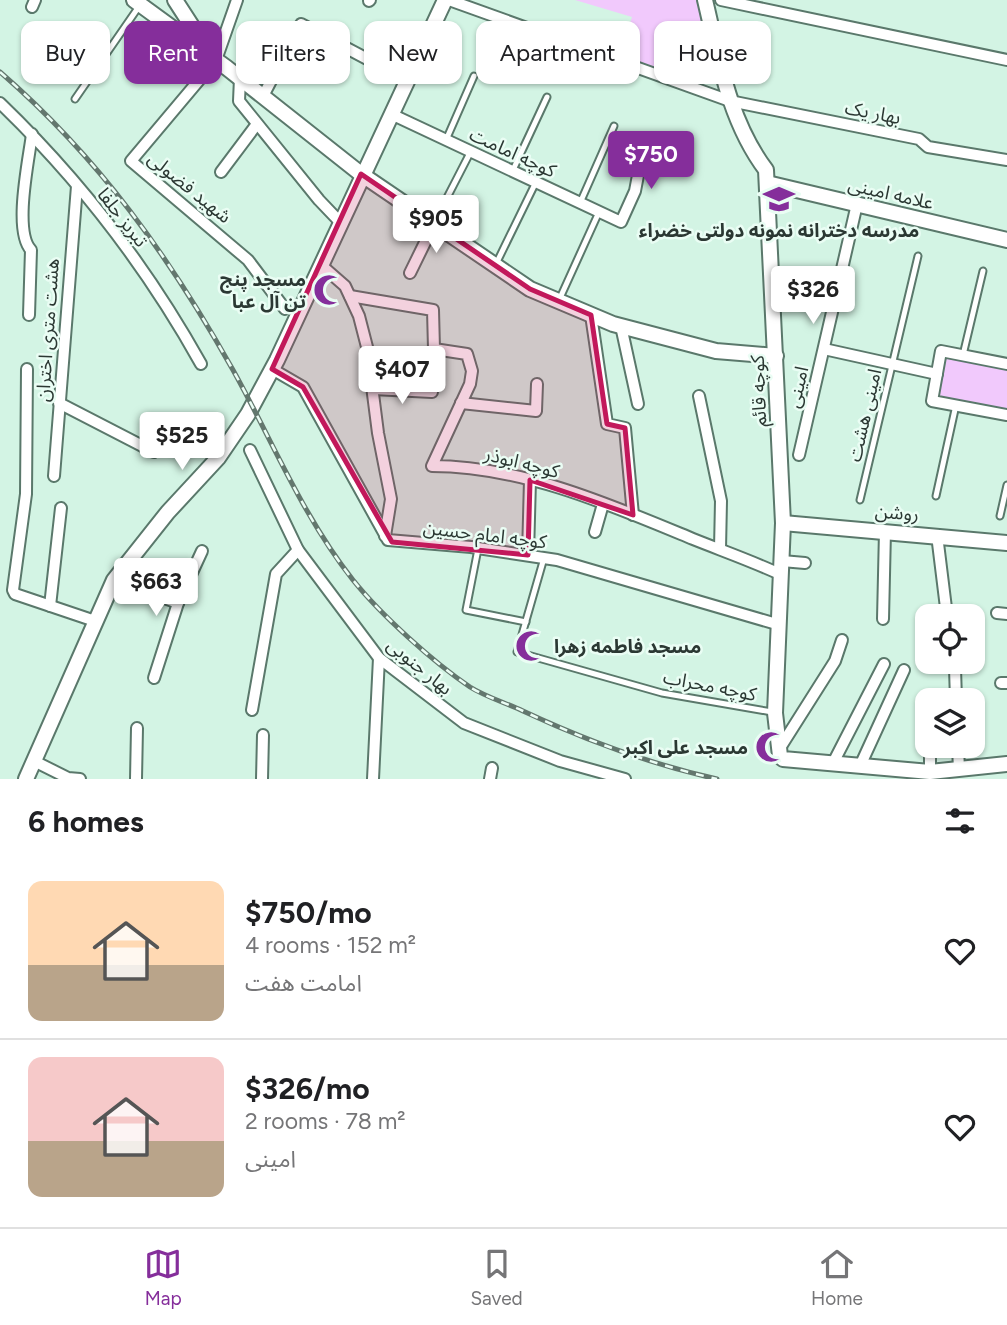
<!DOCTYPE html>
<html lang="en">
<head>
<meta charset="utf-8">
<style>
	:root { --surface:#fff; --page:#f2f2f2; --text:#202124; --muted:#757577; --line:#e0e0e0; --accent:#852e9b }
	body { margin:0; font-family:Figtree,"Noto Sans Arabic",sans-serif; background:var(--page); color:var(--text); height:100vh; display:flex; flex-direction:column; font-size:26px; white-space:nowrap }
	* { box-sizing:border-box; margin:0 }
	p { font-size:23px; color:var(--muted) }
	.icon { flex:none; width:38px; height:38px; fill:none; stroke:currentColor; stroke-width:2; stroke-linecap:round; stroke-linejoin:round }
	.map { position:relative; height:779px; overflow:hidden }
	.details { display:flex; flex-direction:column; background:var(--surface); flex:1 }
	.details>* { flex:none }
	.guide { position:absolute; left:21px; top:21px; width:966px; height:63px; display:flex; gap:14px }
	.tools { position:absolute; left:915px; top:604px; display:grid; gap:14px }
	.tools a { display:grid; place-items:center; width:70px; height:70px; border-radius:14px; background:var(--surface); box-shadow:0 2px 5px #0004; font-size:35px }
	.price { position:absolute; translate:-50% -60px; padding:0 16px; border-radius:7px; background:#fff; color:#222; font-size:23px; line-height:46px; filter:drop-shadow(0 2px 4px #0008) }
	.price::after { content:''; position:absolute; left:50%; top:42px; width:21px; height:16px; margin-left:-10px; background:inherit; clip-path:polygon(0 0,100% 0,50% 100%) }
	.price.on { background:var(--accent); color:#fff }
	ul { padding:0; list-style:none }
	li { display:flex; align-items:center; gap:21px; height:175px; padding:0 28px }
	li+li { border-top:2px solid var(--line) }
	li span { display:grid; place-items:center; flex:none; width:196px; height:140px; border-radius:14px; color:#555 }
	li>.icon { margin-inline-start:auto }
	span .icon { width:84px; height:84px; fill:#fffc; stroke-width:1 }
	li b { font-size:30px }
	h2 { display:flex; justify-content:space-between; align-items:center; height:84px; padding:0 28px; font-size:30px }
	.chip { padding:0 24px; border-radius:14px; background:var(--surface); box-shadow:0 2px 5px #0004; font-size:24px; line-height:63px }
	.chip.on { background:var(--accent); color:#fff }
	.dock { display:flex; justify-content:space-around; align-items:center; height:98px; border-top:2px solid var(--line); background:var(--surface); font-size:19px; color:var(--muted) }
	.dock a { display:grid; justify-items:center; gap:4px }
	.dock .on { color:var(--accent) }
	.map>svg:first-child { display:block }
	.green { fill:#f1c9fc }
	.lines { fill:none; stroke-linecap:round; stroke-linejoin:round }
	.lane-casing { stroke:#5a786b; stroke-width:9 }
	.street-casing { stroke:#5a786b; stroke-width:14 }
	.secondary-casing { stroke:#5a786b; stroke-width:18 }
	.lane { stroke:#fff; stroke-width:5 }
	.street { stroke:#fff; stroke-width:10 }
	.secondary { stroke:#fff; stroke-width:14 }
	.rail-casing { stroke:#63776e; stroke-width:5 }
	.rail { stroke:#eafdf4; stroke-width:2.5; stroke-dasharray:8; stroke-linecap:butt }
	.marked { fill:#c2185b; fill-opacity:0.2; stroke:#c2185b; stroke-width:5; stroke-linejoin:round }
	.labels { text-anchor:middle; stroke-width:5; stroke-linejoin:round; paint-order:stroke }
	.street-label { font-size:19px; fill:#2b3833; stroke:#eafdf4 }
	.poi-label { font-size:19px; font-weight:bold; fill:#2b3833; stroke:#eafdf4; text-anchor:end }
</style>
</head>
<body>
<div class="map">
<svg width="1007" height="779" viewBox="0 0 1007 779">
	<rect width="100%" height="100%" fill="#d3f4e4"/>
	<g class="green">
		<polygon points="575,0 698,0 704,23 682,30 673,78 618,59 632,17"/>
		<polygon points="947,357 1007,369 1007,410 939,396"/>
	</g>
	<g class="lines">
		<defs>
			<g id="lane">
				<polyline points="75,99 140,5"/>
				<polyline points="446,140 474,76"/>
				<polyline points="513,170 547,97"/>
				<polyline points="580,203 614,126"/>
				<polyline points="434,223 471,151"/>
				<polyline points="496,264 536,182"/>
				<polyline points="560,298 599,212"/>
				<polyline points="963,355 983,271"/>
				<polyline points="936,496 956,405"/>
				<polyline points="860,500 918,256"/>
				<polyline points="1000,516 1007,485"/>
				<polyline points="478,549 466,610 526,622"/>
				<polyline points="544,558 517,652 662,693 772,712"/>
			</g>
			<g id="street">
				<polyline points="237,0 216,60 131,161 248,260 285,309"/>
				<polyline points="449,0 730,101 919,139 928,147 1007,160"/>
				<polyline points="721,0 1007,60"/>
				<polyline points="369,1 370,0"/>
				<polyline points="32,7 35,0"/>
				<polyline points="240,78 239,101 319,200 340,222"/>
				<polyline points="263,96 301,24 407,80"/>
				<path d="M0 103C79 179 148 269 201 364"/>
				<polyline points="391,114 621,222 635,191 643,149"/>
				<polyline points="221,172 257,124"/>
				<polyline points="321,265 345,286 359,316 367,347 378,433 391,499 385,536"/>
				<polyline points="410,273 434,224"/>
				<path d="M350 296 433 310 434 349 467 354 472 371 470 384 432 466C522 466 611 505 693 539 723 551 752 561 782 575"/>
				<path d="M29 315 31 250C13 231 29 159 32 134"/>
				<polyline points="591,315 607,424 625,428 633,515"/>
				<polyline points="621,326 638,404"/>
				<polyline points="824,349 937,374"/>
				<polyline points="1007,364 941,351 932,401 1007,415"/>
				<polyline points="27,369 26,494 13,590 15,594 95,621"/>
				<polyline points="272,369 303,387 388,540 471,547 557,560 780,625"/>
				<polyline points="373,389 432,392"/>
				<polyline points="699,396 721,501 720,549"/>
				<polyline points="59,403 154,452"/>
				<polyline points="461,403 536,411 537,384"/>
				<polyline points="250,450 298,550 379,658 464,723 560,761 625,779"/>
				<polyline points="799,455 857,204"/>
				<polyline points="54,476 77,186"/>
				<polyline points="595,532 603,504"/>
				<polyline points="937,535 947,616"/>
				<polyline points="528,555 530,480"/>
				<polyline points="782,561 805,563"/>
				<polyline points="114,580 178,603 154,678"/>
				<polyline points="178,603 202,551"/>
				<polyline points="50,606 61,508"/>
				<polyline points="997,613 1007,614"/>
				<polyline points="883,619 885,531"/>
				<polyline points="955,668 956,700"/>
				<polyline points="1001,683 1007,683"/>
				<polyline points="252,710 276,574 298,550"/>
				<polyline points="958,746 959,770"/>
				<polyline points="778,751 835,661 842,640"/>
				<polyline points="36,762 68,778 80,779"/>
				<polyline points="832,765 884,664"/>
				<polyline points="860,766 904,670"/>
				<polyline points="930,772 930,746"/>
				<polyline points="136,779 137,728"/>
				<polyline points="262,779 263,735"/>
				<polyline points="373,779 379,658"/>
				<polyline points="490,779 492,768"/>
			</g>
			<g id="secondary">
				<polyline points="134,0 227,68 361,174 530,289 613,324 716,351 776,356"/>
				<polyline points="175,0 208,51"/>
				<path d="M705 0C719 59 729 121 766 170L783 523 775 713 780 756 783 759 930 772 1007 764"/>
				<polyline points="767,183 1007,240"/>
				<polyline points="783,523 1007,543"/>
				<polyline points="26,779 114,580 168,512 218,458 248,414 277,360 445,0"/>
			</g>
		</defs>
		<use href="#lane" class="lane-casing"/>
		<use href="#street" class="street-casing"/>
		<use href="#secondary" class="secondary-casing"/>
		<use href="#lane" class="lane"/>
		<use href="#street" class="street"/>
		<use href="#secondary" class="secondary"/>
		<defs>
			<path id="rail" d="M0 72C99 158 169 256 233 370 272 440 303 517 353 580 381 615 433 662 470 687 486 697 506 703 523 711 585 740 650 764 717 779"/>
		</defs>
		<use href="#rail" class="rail-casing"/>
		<use href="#rail" class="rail"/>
	</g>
	<path class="marked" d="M361 174 530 289 591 315 607 424 625 428 633 515 530 480 528 555 392 542 303 387 272 369Z"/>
	<defs>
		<symbol id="school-bare" viewBox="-9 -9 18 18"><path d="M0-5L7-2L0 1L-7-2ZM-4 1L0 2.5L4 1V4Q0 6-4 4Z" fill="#852e9b" stroke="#eafdf4" stroke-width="2.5" paint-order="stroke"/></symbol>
		<symbol id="mosque-bare" viewBox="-9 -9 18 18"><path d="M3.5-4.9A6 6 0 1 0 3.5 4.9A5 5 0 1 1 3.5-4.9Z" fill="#852e9b" stroke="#eafdf4" stroke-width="2.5" paint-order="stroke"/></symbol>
	</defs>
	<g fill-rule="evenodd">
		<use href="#school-bare" x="757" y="177" width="44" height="44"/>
		<use href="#mosque-bare" x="307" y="268" width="44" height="44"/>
		<use href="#mosque-bare" x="509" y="624" width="44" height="44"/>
		<use href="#mosque-bare" x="749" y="725" width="44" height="44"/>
	</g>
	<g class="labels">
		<g class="street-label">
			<text transform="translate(873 112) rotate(11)" y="7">بهار یک</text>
			<text transform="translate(513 152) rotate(25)" y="7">کوچه امامت</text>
			<text transform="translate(190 187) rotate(39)" y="7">شهید فضولی</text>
			<text transform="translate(891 193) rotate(13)" y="7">علامه امینی</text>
			<text transform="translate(123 217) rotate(52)" y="7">تبریز جلفا</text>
			<text transform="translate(47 330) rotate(-86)" y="7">هشت متری اختران</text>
			<text transform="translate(797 387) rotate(-77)" y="7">امینی</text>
			<text transform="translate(758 391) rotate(-92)" y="7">کوچه قائم</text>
			<text transform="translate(864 415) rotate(-77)" y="7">امینی هشت</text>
			<text transform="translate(522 462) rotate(14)" y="7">کوچه ابوذر</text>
			<text transform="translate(897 512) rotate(4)" y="7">روشن</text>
			<text transform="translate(485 534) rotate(7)" y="7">کوچه امام حسین</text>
			<text transform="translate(420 666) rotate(39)" y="7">بهار جنوبی</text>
			<text transform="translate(710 685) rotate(11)" y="7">کوچه محراب</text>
		</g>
		<g class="poi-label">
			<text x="779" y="237" text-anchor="middle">مدرسه دخترانه نمونه دولتی خضراء</text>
			<text x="306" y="286">مسجد پنج<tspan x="306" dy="22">تن آل عبا</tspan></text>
			<text x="554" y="653" text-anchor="start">مسجد فاطمه زهرا</text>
			<text x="748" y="754">مسجد علی اکبر</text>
		</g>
	</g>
</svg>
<div class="tools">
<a><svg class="icon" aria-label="locate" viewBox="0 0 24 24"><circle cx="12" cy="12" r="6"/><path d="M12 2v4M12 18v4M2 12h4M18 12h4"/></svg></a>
<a><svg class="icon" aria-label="layers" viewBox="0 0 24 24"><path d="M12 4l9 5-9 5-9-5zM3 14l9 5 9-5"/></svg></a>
</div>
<b class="price on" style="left:651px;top:191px">$750</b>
<b class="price" style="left:436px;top:255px">$905</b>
<b class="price" style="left:813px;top:326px">$326</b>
<b class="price" style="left:402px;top:406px">$407</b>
<b class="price" style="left:182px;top:472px">$525</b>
<b class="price" style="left:156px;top:618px">$663</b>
<div class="guide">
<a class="chip">Buy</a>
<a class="chip on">Rent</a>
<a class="chip">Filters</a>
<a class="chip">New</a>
<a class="chip">Apartment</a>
<a class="chip">House</a>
</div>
</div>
<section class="details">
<h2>6 homes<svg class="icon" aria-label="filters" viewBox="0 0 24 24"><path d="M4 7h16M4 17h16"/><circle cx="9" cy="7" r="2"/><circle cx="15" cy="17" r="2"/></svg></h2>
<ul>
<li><span style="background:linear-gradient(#ffd9b3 60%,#b9a48a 0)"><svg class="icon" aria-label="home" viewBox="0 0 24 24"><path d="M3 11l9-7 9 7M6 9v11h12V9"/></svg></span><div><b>$750/mo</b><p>4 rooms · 152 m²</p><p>امامت هفت</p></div><svg class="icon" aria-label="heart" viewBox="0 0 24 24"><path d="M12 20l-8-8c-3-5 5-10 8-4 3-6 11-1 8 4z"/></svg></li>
<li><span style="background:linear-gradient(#f6c9c9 60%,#b9a48a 0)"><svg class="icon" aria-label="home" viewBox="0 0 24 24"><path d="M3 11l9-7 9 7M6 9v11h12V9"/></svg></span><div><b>$326/mo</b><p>2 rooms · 78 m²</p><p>امینی</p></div><svg class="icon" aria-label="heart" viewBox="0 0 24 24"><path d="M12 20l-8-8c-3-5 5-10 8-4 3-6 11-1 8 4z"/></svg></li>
</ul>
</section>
<nav class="dock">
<a class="on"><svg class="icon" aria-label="map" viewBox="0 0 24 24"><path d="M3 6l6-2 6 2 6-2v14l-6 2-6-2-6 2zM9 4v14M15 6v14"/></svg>Map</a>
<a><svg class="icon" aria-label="saved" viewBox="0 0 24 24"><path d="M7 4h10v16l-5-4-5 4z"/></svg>Saved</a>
<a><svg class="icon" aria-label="home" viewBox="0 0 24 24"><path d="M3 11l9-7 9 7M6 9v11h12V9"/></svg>Home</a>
</nav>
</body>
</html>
